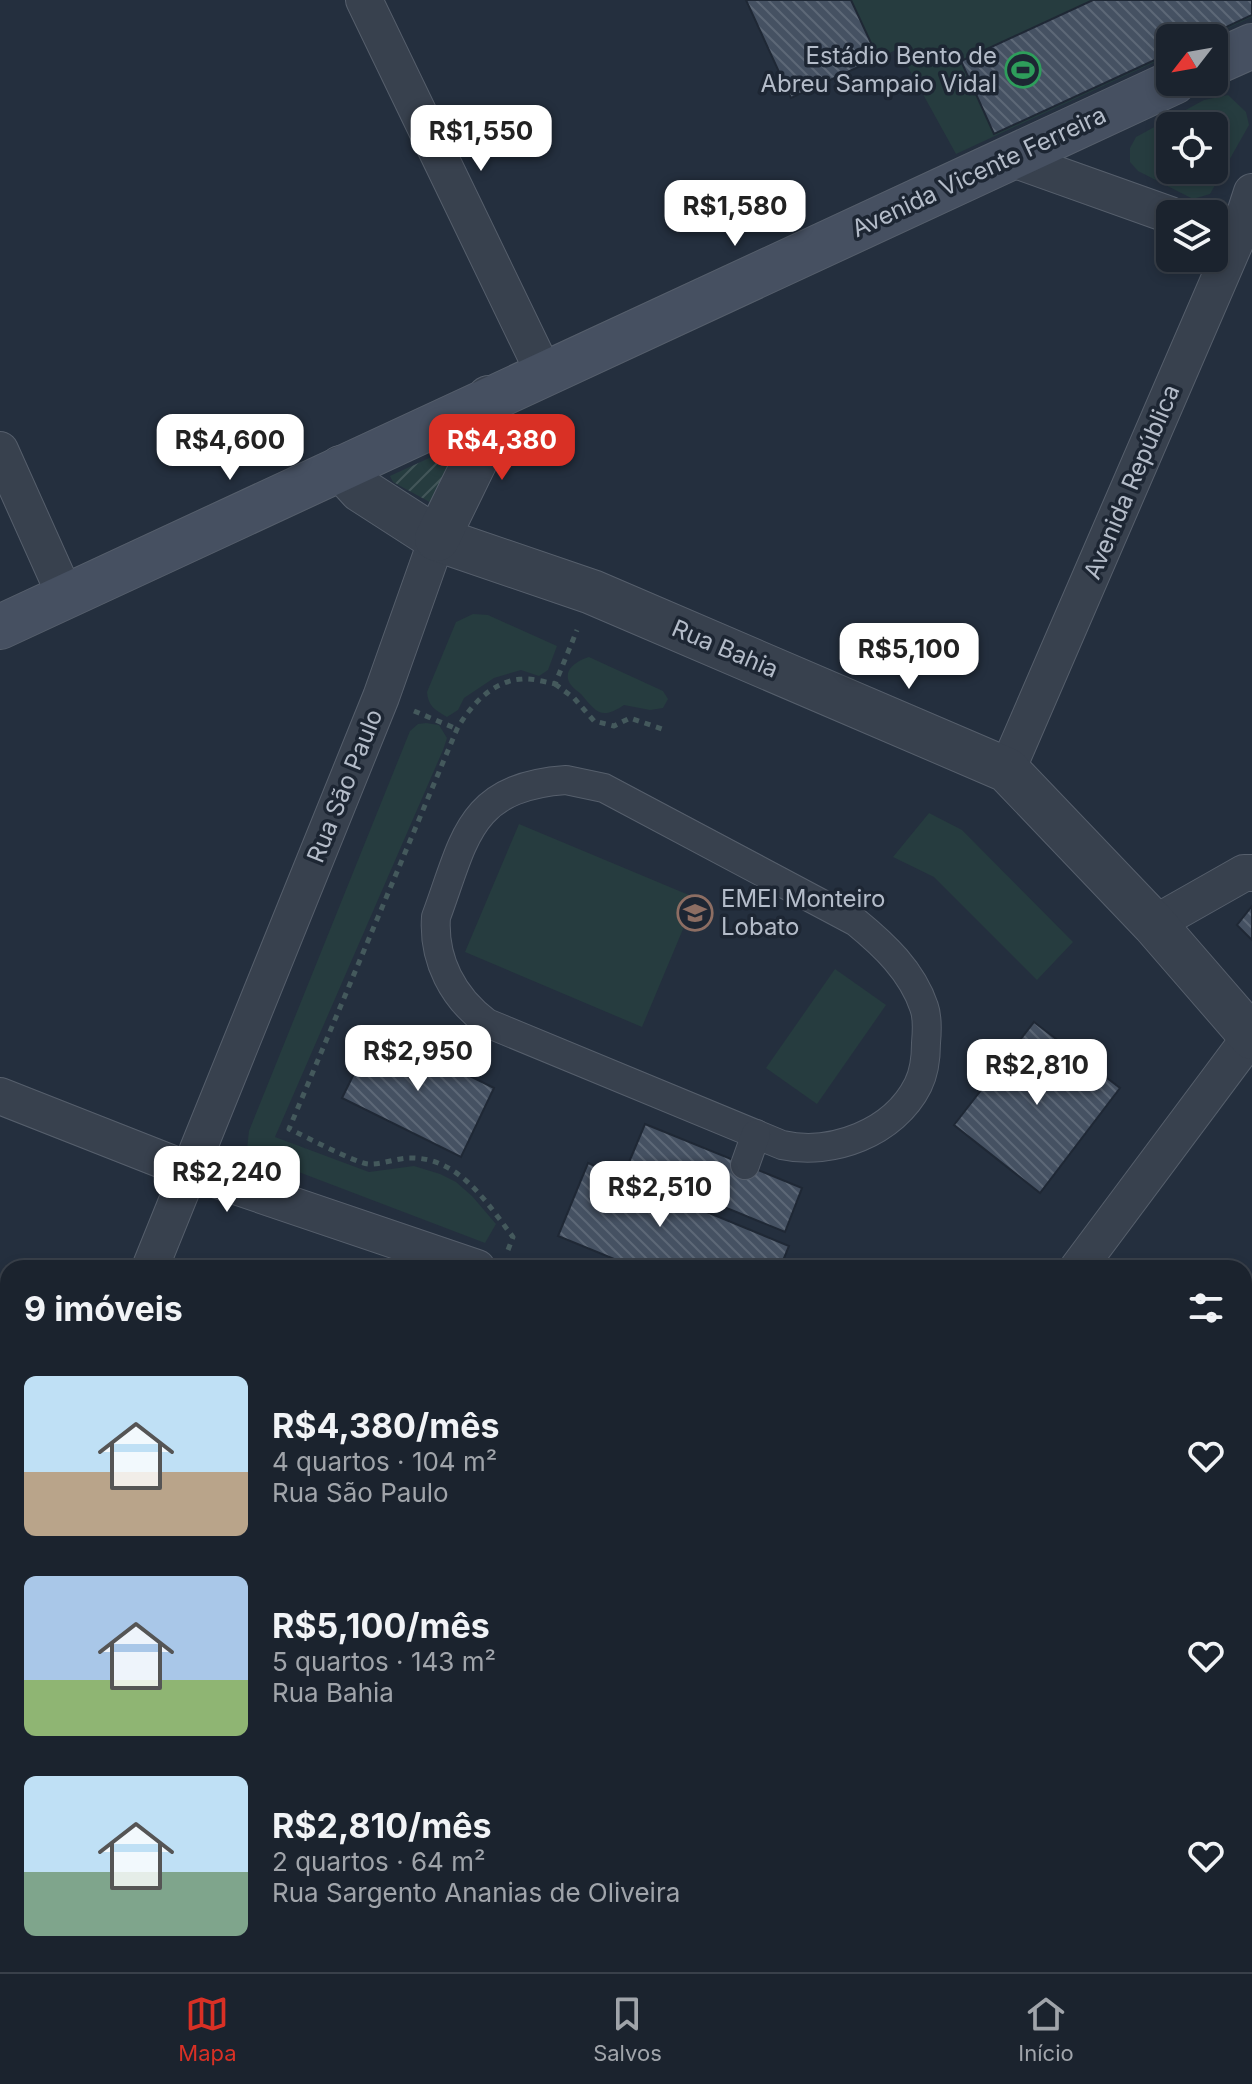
<!DOCTYPE html>
<html lang="pt">
<head>
<meta charset="utf-8">
<style>
	:root { --surface:#1b232e; --page:#242b36; --text:#f1f3f6; --muted:#a0a4aa; --line:#39404a; --accent:#d93025 }
	body { margin:0; font-family:Inter,sans-serif; background:var(--page); color:var(--text); height:100vh; display:flex; flex-direction:column; font-size:30px; white-space:nowrap }
	* { box-sizing:border-box; margin:0 }
	p { font-size:26px; color:var(--muted) }
	.icon { flex:none; width:44px; height:44px; fill:none; stroke:currentColor; stroke-width:2; stroke-linecap:round; stroke-linejoin:round }
	.map { position:relative; flex:1; overflow:hidden }
	.side { position:absolute; left:0px; top:1260px; width:1252px; height:712px; display:flex; flex-direction:column; background:var(--surface); border-radius:24px 24px 0 0; box-shadow:0 4px 12px #0003,0 0 0 2px var(--line) }
	.side>* { flex:none }
	.needle { width:52px; rotate:239deg }
	.controls { position:absolute; left:1156px; top:24px; display:grid; gap:16px }
	.controls a { display:grid; place-items:center; width:72px; height:72px; border-radius:12px; background:var(--surface); box-shadow:0 4px 12px #0003,0 0 0 2px var(--line); font-size:40px }
	.price { position:absolute; translate:-50% -68px; padding:0 18px; border-radius:16px; background:#fff; color:#222; font-size:26px; line-height:52px; filter:drop-shadow(0 2px 4px #0008) }
	.price::after { content:''; position:absolute; left:50%; top:48px; width:24px; height:18px; margin-left:-12px; background:inherit; clip-path:polygon(0 0,100% 0,50% 100%) }
	.price.selected { background:var(--accent); color:#fff }
	ul { padding:0; list-style:none }
	li { display:flex; align-items:center; gap:24px; height:200px; padding:0 24px }
	li span { display:grid; place-items:center; flex:none; width:224px; height:160px; border-radius:12px; color:#555 }
	li>.icon { margin-inline-start:auto }
	span .icon { width:96px; height:96px; fill:#fffc; stroke-width:1 }
	li b { font-size:34px }
	h2 { display:flex; justify-content:space-between; align-items:center; height:96px; padding:0 24px; font-size:34px }
	.menu { display:flex; justify-content:space-around; align-items:center; height:112px; border-top:2px solid var(--line); background:var(--surface); font-size:22px; color:var(--muted) }
	.menu a { display:grid; justify-items:center; gap:4px }
	.menu .selected { color:var(--accent) }
	.map>svg:first-child { display:block }
	.park { fill:#263c3f; fill-rule:evenodd }
	.garden { fill:url(#garden-furrows) }
	.building { fill:url(#building-back-hatch); stroke:#1f2835; stroke-width:2 }
	.lines { fill:none; stroke-linecap:round; stroke-linejoin:round }
	.pedestrian-casing { stroke:#565f6c; stroke-width:30 }
	.minor-casing { stroke:#565f6c; stroke-width:38 }
	.tertiary-casing { stroke:#565f6c; stroke-width:46 }
	.secondary-casing { stroke:#565f6c; stroke-width:46 }
	.path { stroke:#44595c; stroke-width:5; stroke-dasharray:6 6; stroke-linecap:butt }
	.pedestrian { stroke:#38414e; stroke-width:28 }
	.minor { stroke:#38414e; stroke-width:36 }
	.tertiary { stroke:#38414e; stroke-width:44 }
	.secondary { stroke:#465061; stroke-width:44 }
	.labels { text-anchor:middle; stroke-width:7; stroke-linejoin:round; paint-order:stroke }
	.poi-label { font-size:24px; fill:#b4bcc9; stroke:#1d2633; text-anchor:end }
	.street-label { font-size:24px; fill:#b4bcc9; stroke:#1d2633 }
</style>
</head>
<body>
<div class="map">
<svg width="1252" height="1972" viewBox="0 0 1252 1972">
	<defs>
		<pattern id="garden-furrows" width="10" height="10" patternUnits="userSpaceOnUse" patternTransform="scale(2)"><rect width="10" height="10" fill="#263c3f"/><path d="M-1 1l2-2M0 10L10 0M9 11l2-2" fill="none" stroke="#435659"/></pattern>
		<pattern id="building-back-hatch" width="6" height="6" patternUnits="userSpaceOnUse" patternTransform="scale(2)"><rect width="6" height="6" fill="#455162"/><path d="M-1 5l2 2M0 0l6 6M5-1l2 2" fill="none" stroke="#5d6877"/></pattern>
	</defs>
	<rect width="100%" height="100%" fill="#242f3e"/>
	<g class="park">
		<polygon points="746,0 1252,0 1252,17 1206,38 1170,38 1170,55 956,154 898,49 791,98"/>
		<path d="M1228 95 1246 112 1249 125 1210 194 1193 199 1138 171 1130 162V148L1136 137 1204 100ZM1170 126H1214V170H1170Z"/>
		<path d="M473 614 488 615 557 646 548 670 539 676 521 670 494 678 464 698 458 710 447 717C435 710 428 706 427 692L456 622Z"/>
		<path d="M589 657 663 691 668 699 663 708 650 710 624 705C601 720 597 713 581 694 578 691 574 689 571 685 561 671 576 661 589 657Z"/>
		<polygon points="426,723 439,725 447,738 443,750 275,1137 369,1172 414,1166 440,1174 456,1182 472,1196 496,1224 485,1243 254,1155 247,1149 249,1131 410,731 418,724"/>
		<polygon points="929,813 962,830 1073,942 1037,980 934,877 893,857"/>
		<polygon points="519,824 696,898 642,1027 465,952"/>
		<polygon points="835,969 886,1005 817,1104 766,1068"/>
	</g>
	<polygon class="garden" points="462,443 437,506 393,482 390,476"/>
	<g class="building">
		<polygon points="746,0 851,0 878,58 791,98"/>
		<polygon points="1093,0 1252,0 1252,15 1203,38 1170,38 1170,53 994,134 961,61"/>
		<polygon points="1252,906 1252,940 1237,925"/>
		<polygon points="1034,1022 1120,1088 1040,1193 954,1125"/>
		<polygon points="376,1029 494,1088 461,1157 342,1098"/>
		<polygon points="645,1124 802,1188 785,1232 627,1167"/>
		<polygon points="588,1163 789,1246 780,1268 636,1268 558,1236"/>
	</g>
	<g class="lines">
		<defs>
			<g id="pedestrian">
				<path d="M566 780 604 788 856 922C884 945 912 971 924 1007 928 1018 927 1032 926 1043 926 1057 924 1073 918 1085 894 1133 832 1156 782 1145L487 1023C453 998 433 960 436 917 465 839 468 787 566 780Z"/>
				<polyline points="745,1165 756,1134"/>
			</g>
			<g id="minor">
				<polyline points="364,0 544,373"/>
				<polyline points="1010,158 1170,215"/>
				<polyline points="0,450 65,595"/>
				<polyline points="1007,770 1237,238 1252,192"/>
				<polyline points="1154,924 1244,873 1252,873"/>
				<polyline points="0,1096 188,1170 477,1268"/>
				<polyline points="150,1268 381,697 437,539"/>
				<polyline points="1078,1268 1251,1036"/>
				<polyline points="0,1653 8,1633"/>
				<polyline points="0,1787 8,1790"/>
				<polyline points="485,1964 507,1972"/>
			</g>
			<g id="tertiary">
				<polyline points="341,468 361,490 437,539 592,592 1007,770 1154,924 1252,1037"/>
				<polyline points="437,539 475,461 489,398"/>
			</g>
			<g id="secondary">
				<polyline points="1214,63 1252,46"/>
				<polyline points="0,627 1174,82"/>
				<polyline points="1244,1554 1252,1558"/>
				<polyline points="1244,1927 1252,1907"/>
				<polyline points="548,1972 551,1964"/>
				<polyline points="1227,1972 1230,1964"/>
			</g>
		</defs>
		<use href="#pedestrian" class="pedestrian-casing"/>
		<use href="#minor" class="minor-casing"/>
		<use href="#tertiary" class="tertiary-casing"/>
		<use href="#secondary" class="secondary-casing"/>
		<g class="path">
			<polyline points="555,684 574,698 594,721 614,726 630,718 665,730"/>
			<polyline points="414,711 457,729"/>
			<path d="M508 1250 513 1237C487 1203 459 1157 410 1158 396 1158 381 1165 368 1164 353 1162 305 1136 289 1129L457 729C471 705 492 681 522 679 532 678 545 682 555 684L577 630"/>
		</g>
		<use href="#pedestrian" class="pedestrian"/>
		<use href="#minor" class="minor"/>
		<use href="#tertiary" class="tertiary"/>
		<use href="#secondary" class="secondary"/>
	</g>
	<defs>
		<symbol id="stadium-ring" viewBox="-11 -11 22 22"><circle r="9.5" fill="#1d2633" stroke="#2e9e5b" stroke-width="1.5"/><path d="M0-5a6.5 5 0 1 0 0 10a6.5 5 0 1 0 0-10ZM-3.5-1.8h7v3.6h-7Z" fill="#2e9e5b"/></symbol>
		<symbol id="school-ring" viewBox="-11 -11 22 22"><circle r="9.5" fill="#1d2633" stroke="#8d6e63" stroke-width="1.5"/><path d="M0-5L7-2L0 1L-7-2ZM-4 1L0 2.5L4 1V4Q0 6-4 4Z" fill="#8d6e63"/></symbol>
	</defs>
	<g fill-rule="evenodd">
		<use href="#stadium-ring" x="1003" y="50" width="40" height="40"/>
		<use href="#school-ring" x="675" y="893" width="40" height="40"/>
	</g>
	<g class="labels">
		<g class="poi-label">
			<text x="997" y="64">Estádio Bento de<tspan x="997" dy="28">Abreu Sampaio Vidal</tspan></text>
			<text x="721" y="907" text-anchor="start">EMEI Monteiro<tspan x="721" dy="28">Lobato</tspan></text>
		</g>
		<g class="street-label">
			<text transform="translate(979 172) rotate(-25)" y="8">Avenida Vicente Ferreira</text>
			<text transform="translate(1132 482) rotate(-67)" y="8">Avenida República</text>
			<text transform="translate(725 649) rotate(23)" y="8">Rua Bahia</text>
			<text transform="translate(345 786) rotate(-68)" y="8">Rua São Paulo</text>
		</g>
	</g>
</svg>
<div class="controls">
<a><svg class="needle" viewBox="-14 -14 28 28"><path d="M0-13l5 13h-10z" fill="#e53935"/><path d="M0 13l5-13h-10z" fill="#a0a4aa"/></svg></a>
<a><svg class="icon" aria-label="locate" viewBox="0 0 24 24"><circle cx="12" cy="12" r="6"/><path d="M12 2v4M12 18v4M2 12h4M18 12h4"/></svg></a>
<a><svg class="icon" aria-label="layers" viewBox="0 0 24 24"><path d="M12 4l9 5-9 5-9-5zM3 14l9 5 9-5"/></svg></a>
</div>
<b class="price" style="left:481px;top:173px">R$1,550</b>
<b class="price" style="left:735px;top:248px">R$1,580</b>
<b class="price" style="left:230px;top:482px">R$4,600</b>
<b class="price selected" style="left:502px;top:482px">R$4,380</b>
<b class="price" style="left:909px;top:691px">R$5,100</b>
<b class="price" style="left:418px;top:1093px">R$2,950</b>
<b class="price" style="left:1037px;top:1107px">R$2,810</b>
<b class="price" style="left:227px;top:1214px">R$2,240</b>
<b class="price" style="left:660px;top:1229px">R$2,510</b>
<section class="side">
<h2>9 imóveis<svg class="icon" aria-label="filters" viewBox="0 0 24 24"><path d="M4 7h16M4 17h16"/><circle cx="9" cy="7" r="2"/><circle cx="15" cy="17" r="2"/></svg></h2>
<ul>
<li><span style="background:linear-gradient(#bfe0f5 60%,#b9a48a 0)"><svg class="icon" aria-label="home" viewBox="0 0 24 24"><path d="M3 11l9-7 9 7M6 9v11h12V9"/></svg></span><div><b>R$4,380/mês</b><p>4 quartos · 104 m²</p><p>Rua São Paulo</p></div><svg class="icon" aria-label="heart" viewBox="0 0 24 24"><path d="M12 20l-8-8c-3-5 5-10 8-4 3-6 11-1 8 4z"/></svg></li>
<li><span style="background:linear-gradient(#a9c7e8 65%,#8fb573 0)"><svg class="icon" aria-label="home" viewBox="0 0 24 24"><path d="M3 11l9-7 9 7M6 9v11h12V9"/></svg></span><div><b>R$5,100/mês</b><p>5 quartos · 143 m²</p><p>Rua Bahia</p></div><svg class="icon" aria-label="heart" viewBox="0 0 24 24"><path d="M12 20l-8-8c-3-5 5-10 8-4 3-6 11-1 8 4z"/></svg></li>
<li><span style="background:linear-gradient(#bfe0f5 60%,#7fa58c 0)"><svg class="icon" aria-label="home" viewBox="0 0 24 24"><path d="M3 11l9-7 9 7M6 9v11h12V9"/></svg></span><div><b>R$2,810/mês</b><p>2 quartos · 64 m²</p><p>Rua Sargento Ananias de Oliveira</p></div><svg class="icon" aria-label="heart" viewBox="0 0 24 24"><path d="M12 20l-8-8c-3-5 5-10 8-4 3-6 11-1 8 4z"/></svg></li>
</ul>
</section>
</div>
<nav class="menu">
<a class="selected"><svg class="icon" aria-label="map" viewBox="0 0 24 24"><path d="M3 6l6-2 6 2 6-2v14l-6 2-6-2-6 2zM9 4v14M15 6v14"/></svg>Mapa</a>
<a><svg class="icon" aria-label="saved" viewBox="0 0 24 24"><path d="M7 4h10v16l-5-4-5 4z"/></svg>Salvos</a>
<a><svg class="icon" aria-label="home" viewBox="0 0 24 24"><path d="M3 11l9-7 9 7M6 9v11h12V9"/></svg>Início</a>
</nav>
</body>
</html>
